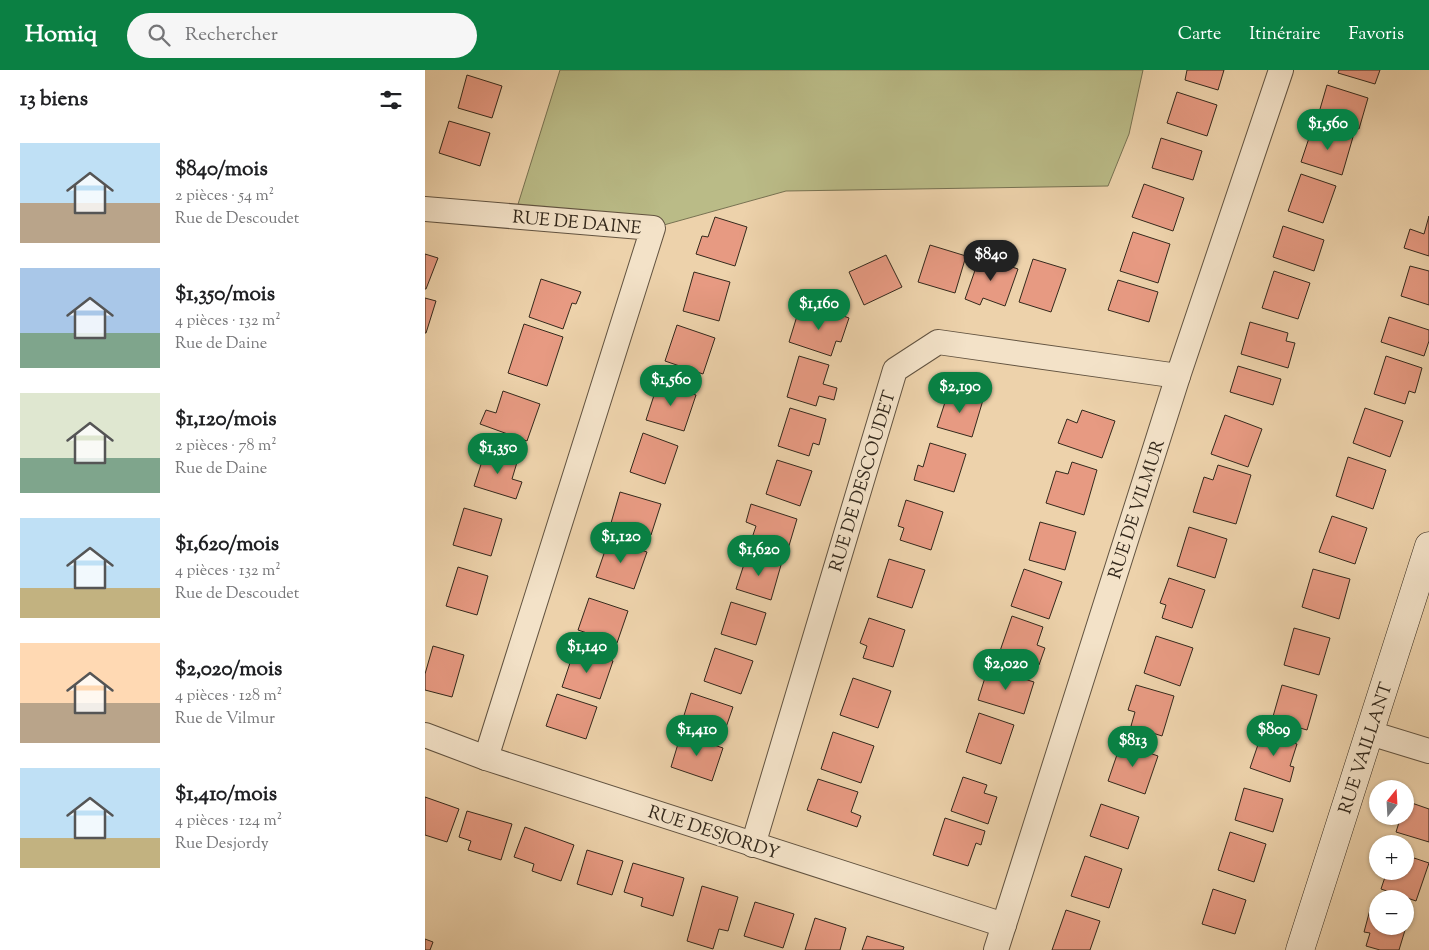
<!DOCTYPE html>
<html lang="fr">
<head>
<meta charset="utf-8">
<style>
	:root { --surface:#fff; --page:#f6f6f6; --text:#202124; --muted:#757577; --accent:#0b8043 }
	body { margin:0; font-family:"Sorts Mill Goudy",serif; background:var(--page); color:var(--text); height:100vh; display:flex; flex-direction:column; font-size:19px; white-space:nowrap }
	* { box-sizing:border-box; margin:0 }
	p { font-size:16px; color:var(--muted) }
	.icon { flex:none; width:28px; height:28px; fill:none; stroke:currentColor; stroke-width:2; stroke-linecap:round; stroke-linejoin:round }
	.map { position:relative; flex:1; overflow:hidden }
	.details { display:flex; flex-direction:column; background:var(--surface); width:425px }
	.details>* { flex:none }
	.needle { width:32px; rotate:18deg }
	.controls { position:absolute; left:944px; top:710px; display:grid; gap:10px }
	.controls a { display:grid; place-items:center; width:45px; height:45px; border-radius:50%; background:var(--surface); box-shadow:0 1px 4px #0004; font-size:25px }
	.price { position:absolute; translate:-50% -42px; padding:0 11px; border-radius:18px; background:var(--accent); color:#fff; font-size:16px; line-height:32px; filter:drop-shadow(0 1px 2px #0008) }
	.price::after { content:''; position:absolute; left:50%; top:30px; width:15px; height:11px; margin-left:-8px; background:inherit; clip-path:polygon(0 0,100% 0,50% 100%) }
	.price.active { background:#222; color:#fff }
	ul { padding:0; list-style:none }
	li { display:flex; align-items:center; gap:15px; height:125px; padding:0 20px }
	li span { display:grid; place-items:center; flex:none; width:140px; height:100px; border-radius:0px; color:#555 }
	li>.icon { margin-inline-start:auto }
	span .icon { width:60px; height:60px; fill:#fffc; stroke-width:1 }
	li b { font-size:21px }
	h2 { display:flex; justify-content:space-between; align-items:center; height:60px; padding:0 20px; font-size:21px }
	header { display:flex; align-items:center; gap:30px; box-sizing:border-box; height:70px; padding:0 25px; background:var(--accent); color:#fff }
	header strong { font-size:24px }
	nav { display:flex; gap:28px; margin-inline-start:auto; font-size:18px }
	.search { width:350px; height:45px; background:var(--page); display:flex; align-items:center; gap:12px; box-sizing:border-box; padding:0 18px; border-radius:28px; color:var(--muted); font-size:19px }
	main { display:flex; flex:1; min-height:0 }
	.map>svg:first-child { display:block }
	.green { fill:#babb87; stroke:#777252 }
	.building { fill:#e79a82; stroke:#34291c }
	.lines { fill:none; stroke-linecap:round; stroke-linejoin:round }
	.street-casing { stroke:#625340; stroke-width:26 }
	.secondary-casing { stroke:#34291c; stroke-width:29 }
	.street { stroke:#f3e2c8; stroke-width:24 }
	.secondary { stroke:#f3e2c8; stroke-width:28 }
	.labels { text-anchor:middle; stroke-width:5; stroke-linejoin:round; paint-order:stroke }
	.street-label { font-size:18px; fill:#34291c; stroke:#f3e2c8 }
</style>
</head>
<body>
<header>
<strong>Homiq</strong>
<div class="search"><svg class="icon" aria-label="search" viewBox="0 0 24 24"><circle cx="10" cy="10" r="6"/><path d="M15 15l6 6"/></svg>Rechercher</div>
<nav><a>Carte</a><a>Itinéraire</a><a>Favoris</a></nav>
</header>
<main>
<section class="details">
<h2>13 biens<svg class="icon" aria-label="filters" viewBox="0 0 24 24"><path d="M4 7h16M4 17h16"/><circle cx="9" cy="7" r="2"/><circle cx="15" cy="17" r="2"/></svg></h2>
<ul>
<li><span style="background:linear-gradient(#bfe0f5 60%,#b9a48a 0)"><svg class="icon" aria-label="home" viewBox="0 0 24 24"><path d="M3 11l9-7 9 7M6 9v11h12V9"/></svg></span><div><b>$840/mois</b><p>2 pièces · 54 m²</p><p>Rue de Descoudet</p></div></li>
<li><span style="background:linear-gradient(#a9c7e8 65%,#7fa58c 0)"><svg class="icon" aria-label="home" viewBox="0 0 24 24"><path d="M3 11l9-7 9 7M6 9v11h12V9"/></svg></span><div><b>$1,350/mois</b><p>4 pièces · 132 m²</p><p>Rue de Daine</p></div></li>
<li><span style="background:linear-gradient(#dfe7d0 65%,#7fa58c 0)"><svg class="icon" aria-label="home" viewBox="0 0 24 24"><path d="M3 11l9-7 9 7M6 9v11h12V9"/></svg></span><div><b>$1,120/mois</b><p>2 pièces · 78 m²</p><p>Rue de Daine</p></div></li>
<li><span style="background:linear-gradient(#bfe0f5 70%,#c2b280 0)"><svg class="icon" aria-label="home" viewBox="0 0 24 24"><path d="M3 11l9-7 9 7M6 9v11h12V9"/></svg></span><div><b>$1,620/mois</b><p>4 pièces · 132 m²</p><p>Rue de Descoudet</p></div></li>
<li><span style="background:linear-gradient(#ffd9b3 60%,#b9a48a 0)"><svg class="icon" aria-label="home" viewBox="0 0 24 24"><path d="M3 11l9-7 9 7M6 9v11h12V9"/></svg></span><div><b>$2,020/mois</b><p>4 pièces · 128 m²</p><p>Rue de Vilmur</p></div></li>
<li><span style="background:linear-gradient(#bfe0f5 70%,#c2b280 0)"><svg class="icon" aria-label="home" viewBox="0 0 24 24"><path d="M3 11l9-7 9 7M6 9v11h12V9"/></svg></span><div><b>$1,410/mois</b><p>4 pièces · 124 m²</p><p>Rue Desjordy</p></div></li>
</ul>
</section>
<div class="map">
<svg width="1004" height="880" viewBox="0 0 1004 880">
	<rect width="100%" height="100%" fill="#edd2ab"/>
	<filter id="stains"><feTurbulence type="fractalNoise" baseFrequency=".004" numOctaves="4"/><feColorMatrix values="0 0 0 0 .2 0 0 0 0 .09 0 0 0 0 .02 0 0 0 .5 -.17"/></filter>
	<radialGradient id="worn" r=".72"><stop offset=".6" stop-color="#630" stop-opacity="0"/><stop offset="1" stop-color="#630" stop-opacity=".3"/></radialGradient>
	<polygon class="green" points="135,0 718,0 704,64 683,116 361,121 228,158 89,147"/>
	<g class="building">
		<polygon points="762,0 799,0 793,20 760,10"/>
		<polygon points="914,0 955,0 950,14 913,3"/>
		<polygon points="42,5 77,16 67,48 33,38"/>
		<polygon points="902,15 943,28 934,59 893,46"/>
		<polygon points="752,22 792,35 782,66 742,53"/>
		<polygon points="24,51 65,63 55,96 14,83"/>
		<polygon points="897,58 928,67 917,105 876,92 884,68 893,70"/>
		<polygon points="736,68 777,81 768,110 727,98"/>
		<polygon points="876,104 911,116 898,153 863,141"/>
		<polygon points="719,114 759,128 748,161 707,147"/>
		<polygon points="1004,146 1004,186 979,178 985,159 999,164"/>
		<polygon points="290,147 322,157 310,196 271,184 277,166 283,167"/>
		<polygon points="858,156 899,170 889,201 848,187"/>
		<polygon points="708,162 745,174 733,213 695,201"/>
		<polygon points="505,175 541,186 530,223 493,212"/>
		<polygon points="0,184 13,188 1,219 0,219"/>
		<polygon points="461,185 477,217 439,235 424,202"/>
		<polygon points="555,186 593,199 580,236 558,228 555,235 540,229"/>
		<polygon points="608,189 641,199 626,242 594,232"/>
		<polygon points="985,196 1004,201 1004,235 976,226"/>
		<polygon points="849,201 885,213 873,249 837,238"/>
		<polygon points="269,202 305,212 294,251 258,241"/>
		<polygon points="116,209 156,222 151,234 147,233 138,259 104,247"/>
		<polygon points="693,210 733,222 724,252 683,240"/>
		<polygon points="0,228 11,231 1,263 0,263"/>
		<polygon points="388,235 424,248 416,272 411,271 406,286 364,272 372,246 383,250"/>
		<polygon points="964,247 1004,260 1004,271 999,286 956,272"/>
		<polygon points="825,252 863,263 861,271 870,273 863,298 816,284"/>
		<polygon points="99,254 138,267 122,316 83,303"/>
		<polygon points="252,255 290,268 278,304 240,291"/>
		<polygon points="374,286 404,295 398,314 412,318 409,330 394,326 391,336 362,327"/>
		<polygon points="961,286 997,298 990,323 984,321 980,334 949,324"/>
		<polygon points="813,296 856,309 848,335 805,322"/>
		<polygon points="233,313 271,325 259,361 221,350"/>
		<polygon points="524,320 558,330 547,367 512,357"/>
		<polygon points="78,321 115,334 102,371 55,354 61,340 71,343"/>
		<polygon points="365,338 401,349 394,375 388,373 384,386 353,376"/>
		<polygon points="940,338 978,351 965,387 928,373"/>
		<polygon points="657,340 690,351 677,388 633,373 642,349 652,353"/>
		<polygon points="800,345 837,359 823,397 786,384"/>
		<polygon points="218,363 253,376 240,414 205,402"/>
		<polygon points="505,373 541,384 529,422 489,410 493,395 498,397"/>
		<polygon points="61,379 93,389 87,409 97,412 91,429 49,416"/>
		<polygon points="923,387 961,400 948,439 911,426"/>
		<polygon points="352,390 387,401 375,436 341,424"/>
		<polygon points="647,392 672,400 659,445 621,433 631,401 643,404"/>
		<polygon points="793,395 826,405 811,454 768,442 779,407 788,410"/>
		<polygon points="195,422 236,434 226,465 186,453"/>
		<polygon points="481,430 518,442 506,480 475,470 479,458 473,456"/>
		<polygon points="326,434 372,449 363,479 327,468 331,456 321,452"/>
		<polygon points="39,438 77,449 66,486 28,475"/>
		<polygon points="907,446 942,458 930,494 894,482"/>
		<polygon points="615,452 651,462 640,500 604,490"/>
		<polygon points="764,457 802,469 790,508 752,496"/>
		<polygon points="184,469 222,482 209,519 171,507"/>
		<polygon points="322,485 356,495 346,530 311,519"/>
		<polygon points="464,489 500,500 487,538 452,527"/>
		<polygon points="33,497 63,506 52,545 21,536"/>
		<polygon points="599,499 637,512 624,549 586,536"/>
		<polygon points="888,499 925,509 914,549 877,537"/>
		<polygon points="744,508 780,520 767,558 737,548 741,535 735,533"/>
		<polygon points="164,528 203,541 192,573 153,560"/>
		<polygon points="306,532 341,543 331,575 296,564"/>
		<polygon points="587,546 618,557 612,575 620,578 614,595 575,581"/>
		<polygon points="444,548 480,560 468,597 438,588 442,576 435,573"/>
		<polygon points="869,558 905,568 894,605 859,595"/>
		<polygon points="731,566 768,578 755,616 719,603"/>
		<polygon points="8,576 39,585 27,627 0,620 0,604"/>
		<polygon points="150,578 188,591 175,629 137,617"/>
		<polygon points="290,578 328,591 316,624 279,611"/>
		<polygon points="563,598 609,612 599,644 553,630"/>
		<polygon points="428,608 466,621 453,658 415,645"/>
		<polygon points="711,615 749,626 737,666 706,656 710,642 703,640"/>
		<polygon points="857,615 892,625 882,660 847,650"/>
		<polygon points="266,623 308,637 297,669 256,655"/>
		<polygon points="132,624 172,637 161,669 121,656"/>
		<polygon points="554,643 589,655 576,694 541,682"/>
		<polygon points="408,662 449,676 436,713 396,699"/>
		<polygon points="837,663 872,674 865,696 869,697 865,712 825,698"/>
		<polygon points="256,664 298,678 287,711 246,697"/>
		<polygon points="696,673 733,686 720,724 683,711"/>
		<polygon points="538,707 562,715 559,723 572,727 563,754 526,741"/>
		<polygon points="393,709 433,722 426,742 436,746 432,757 382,740"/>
		<polygon points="819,718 858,729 848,762 810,750"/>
		<polygon points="0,727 34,739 22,772 0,765"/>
		<polygon points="981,731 1004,739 1004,772 971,762 976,746 980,746"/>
		<polygon points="676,734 714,747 703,779 665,766"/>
		<polygon points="42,741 87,754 76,790 43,780 46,771 34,767"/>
		<polygon points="520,748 560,761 556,775 551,773 543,796 508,785"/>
		<polygon points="100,757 149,775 136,811 107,801 109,794 89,787"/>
		<polygon points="805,762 841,774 829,812 793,800"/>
		<polygon points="162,780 198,791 187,825 152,814"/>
		<polygon points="980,785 1004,793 991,831 956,819 962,801 980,801"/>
		<polygon points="660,786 697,799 684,838 646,826"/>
		<polygon points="208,793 259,808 248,846 216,836 218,828 199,822"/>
		<polygon points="277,816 313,827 303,861 294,859 288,879 262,871"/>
		<polygon points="788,819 821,830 810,864 777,854"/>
		<polygon points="330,832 369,844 358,878 319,866"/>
		<polygon points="946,836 952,837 952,856 980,856 980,845 984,847 974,880 955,880 941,876 945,863 939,862"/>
		<polygon points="641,840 675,851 665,880 627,880"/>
		<polygon points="390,848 421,858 415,880 380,880"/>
		<polygon points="442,866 479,877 478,880 437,880"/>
		<polygon points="0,869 8,872 5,880 0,880"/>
	</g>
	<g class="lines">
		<defs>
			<g id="street">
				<polyline points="0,139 228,158 61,688"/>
				<polyline points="945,663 1004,681"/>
				<polyline points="0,665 61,688 579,855"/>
				<polyline points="328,775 470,300 513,272 753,306"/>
				<polyline points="571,880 753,306 856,0"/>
			</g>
			<polyline id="secondary" points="875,880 1004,476"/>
		</defs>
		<use href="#street" class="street-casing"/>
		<use href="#secondary" class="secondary-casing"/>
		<use href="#street" class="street"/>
		<use href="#secondary" class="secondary"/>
	</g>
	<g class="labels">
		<g class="street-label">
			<text transform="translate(152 152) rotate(5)" y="6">RUE DE DAINE</text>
			<text transform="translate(437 411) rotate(-73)" y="6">RUE DE DESCOUDET</text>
			<text transform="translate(711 439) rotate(-72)" y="6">RUE DE VILMUR</text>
			<text transform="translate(940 678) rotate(-72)" y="6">RUE VAILLANT</text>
			<text transform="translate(289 762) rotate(18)" y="6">RUE DESJORDY</text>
		</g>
	</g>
	<rect width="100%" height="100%" filter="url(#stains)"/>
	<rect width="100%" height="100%" fill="url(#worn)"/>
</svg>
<div class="controls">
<a><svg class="needle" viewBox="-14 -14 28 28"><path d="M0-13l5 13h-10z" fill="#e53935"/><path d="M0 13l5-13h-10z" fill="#757577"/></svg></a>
<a>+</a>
<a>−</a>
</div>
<b class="price" style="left:903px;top:81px">$1,560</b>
<b class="price active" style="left:566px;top:212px">$840</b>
<b class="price" style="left:394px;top:261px">$1,160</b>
<b class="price" style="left:246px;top:337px">$1,560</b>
<b class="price" style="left:535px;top:344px">$2,190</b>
<b class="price" style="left:73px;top:405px">$1,350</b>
<b class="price" style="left:196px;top:494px">$1,120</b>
<b class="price" style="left:334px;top:507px">$1,620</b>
<b class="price" style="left:162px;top:604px">$1,140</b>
<b class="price" style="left:581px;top:621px">$2,020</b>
<b class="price" style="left:272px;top:687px">$1,410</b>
<b class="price" style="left:849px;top:687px">$809</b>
<b class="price" style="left:708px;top:698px">$813</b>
</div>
</main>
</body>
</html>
